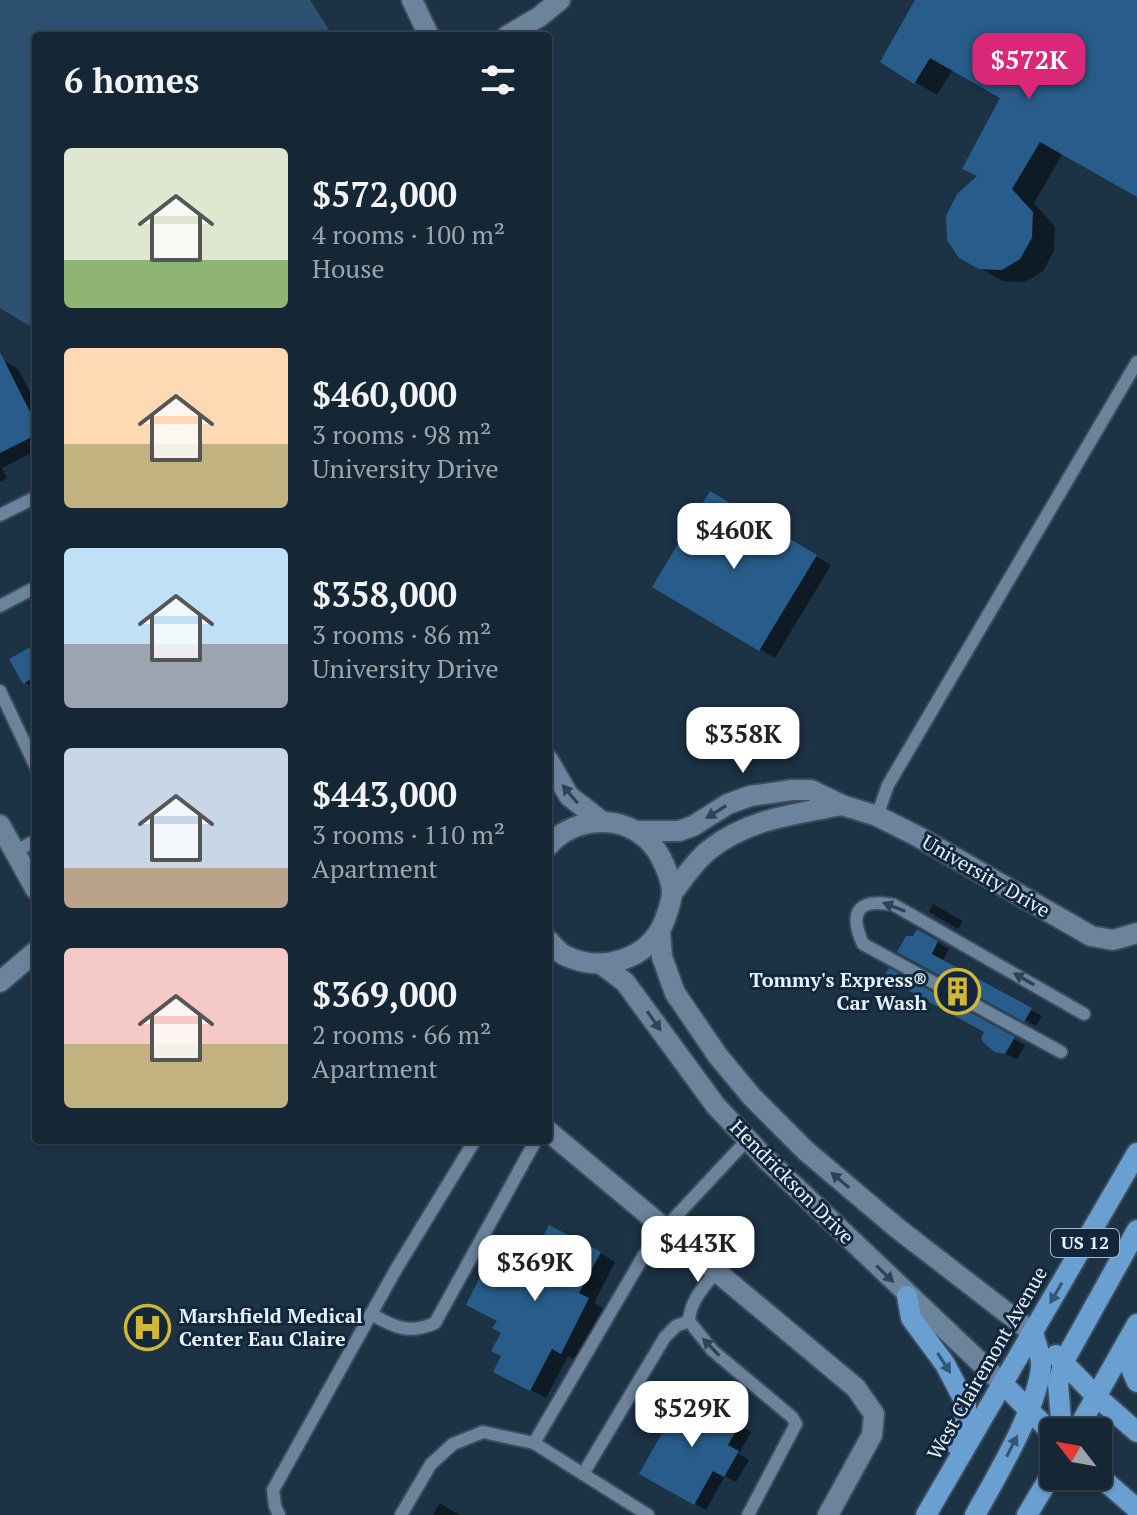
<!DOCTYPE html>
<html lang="en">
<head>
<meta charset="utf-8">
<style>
	:root { --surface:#152634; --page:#223240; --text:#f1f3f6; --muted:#9da5ac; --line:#34434f; --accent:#db2777 }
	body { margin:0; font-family:"PT Serif",serif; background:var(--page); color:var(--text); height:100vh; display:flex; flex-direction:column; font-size:30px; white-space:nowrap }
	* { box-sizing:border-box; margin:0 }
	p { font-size:26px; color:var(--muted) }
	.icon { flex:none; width:44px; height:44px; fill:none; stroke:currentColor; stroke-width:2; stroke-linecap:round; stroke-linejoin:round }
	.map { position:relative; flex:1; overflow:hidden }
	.sheet { position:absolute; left:32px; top:32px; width:520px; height:1112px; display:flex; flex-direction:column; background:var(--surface); border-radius:8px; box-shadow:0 2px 6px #0004,0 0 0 2px var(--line) }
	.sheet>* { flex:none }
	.needle { width:52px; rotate:301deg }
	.controls { position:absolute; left:1040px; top:1418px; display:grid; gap:16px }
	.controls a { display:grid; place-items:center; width:72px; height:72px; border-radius:8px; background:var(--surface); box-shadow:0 2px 6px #0004,0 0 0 2px var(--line); font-size:40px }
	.price { position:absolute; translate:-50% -68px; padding:0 18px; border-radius:16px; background:#fff; color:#222; font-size:26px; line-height:52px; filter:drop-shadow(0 2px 4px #0008) }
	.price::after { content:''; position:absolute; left:50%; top:48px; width:24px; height:18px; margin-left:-12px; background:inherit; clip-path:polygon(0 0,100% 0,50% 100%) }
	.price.selected { background:var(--accent); color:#fff }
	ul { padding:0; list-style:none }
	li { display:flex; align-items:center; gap:24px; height:200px; padding:0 32px }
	li span { display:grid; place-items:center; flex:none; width:224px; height:160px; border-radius:8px; color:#555 }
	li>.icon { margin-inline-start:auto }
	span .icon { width:96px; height:96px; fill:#fffc; stroke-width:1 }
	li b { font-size:34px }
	h2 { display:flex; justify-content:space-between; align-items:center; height:96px; padding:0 32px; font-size:34px }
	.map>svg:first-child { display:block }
	.green { fill:#2e5172 }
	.shadow { fill:#0007 }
	.building { fill:#285d8b }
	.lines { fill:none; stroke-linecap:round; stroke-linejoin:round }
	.service-casing { stroke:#3b4d5d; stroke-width:16 }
	.minor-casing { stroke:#3b4d5d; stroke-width:24 }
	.primary-casing { stroke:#3b4d5d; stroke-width:24 }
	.service { stroke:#6b839b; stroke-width:12 }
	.minor { stroke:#6b839b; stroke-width:20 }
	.primary { stroke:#699fd1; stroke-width:20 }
	.oneway { fill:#2d4358 }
	.oneway2 { fill:#355777 }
	.labels { text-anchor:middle; stroke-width:6; stroke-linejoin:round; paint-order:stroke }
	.shield { fill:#12273b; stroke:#a8b5c3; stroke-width:2 }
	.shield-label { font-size:18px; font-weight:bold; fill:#e8f2fd }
	.street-label { font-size:20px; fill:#e8f2fd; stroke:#12273b }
	.poi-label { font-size:20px; font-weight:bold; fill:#e8f2fd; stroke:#12273b; text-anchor:end }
</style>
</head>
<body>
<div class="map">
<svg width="1137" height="1515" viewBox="0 0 1137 1515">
	<rect width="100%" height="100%" fill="#1c3245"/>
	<polygon class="green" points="0,0 310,0 333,36 36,36 36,330 0,308"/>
	<g class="shadow">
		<polygon points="918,0 1137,0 1137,195 1063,153 1034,203 1055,227 1054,251 1043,271 1025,282 1003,281 961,257 979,176 1003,98 953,69 937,95 915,82"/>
		<polygon points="3,360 18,369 36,404 36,451 2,468 7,478 0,482 0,362"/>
		<polygon points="711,494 831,565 775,658 655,586"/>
		<polygon points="36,646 36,689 25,682"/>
		<polygon points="933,904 963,921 958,929 929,912"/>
		<polygon points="918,931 949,949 942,962 1042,1016 1036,1026 900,952"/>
		<polygon points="889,971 1025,1045 1017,1059 996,1050 986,1032"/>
		<polygon points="537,1252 600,1253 615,1262 594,1303 604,1309 577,1361 568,1356 546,1398 511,1380 503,1356 503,1332 499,1321 507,1273"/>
		<polygon points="685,1395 751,1432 739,1454 749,1460 736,1482 725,1476 706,1510 641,1473"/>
		<polygon points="439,1503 460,1515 433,1515"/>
	</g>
	<g class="building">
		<polygon points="915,0 1137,0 1137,197 1040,142 1012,189 1033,212 1032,238 1020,259 1002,270 979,269 959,258 947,240 946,216 957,194 977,176 962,169 1000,98 930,58 914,84 880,62"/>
		<polygon points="0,352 36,424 36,435 0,453"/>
		<polygon points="710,491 817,555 759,651 652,587"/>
		<polygon points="36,644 36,676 23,684 9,659"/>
		<polygon points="917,929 938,941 932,954 1032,1008 1024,1022 897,952 906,936 913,936"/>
		<polygon points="889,968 1015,1037 1005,1054 995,1052 986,1045 981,1039 984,1032 884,977"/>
		<polygon points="549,1225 601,1252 579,1293 589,1298 561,1354 552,1349 530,1391 493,1372 501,1356 491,1351 501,1333 492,1328 497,1321 466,1305 488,1261 506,1270 512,1258 520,1263 529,1245 536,1249"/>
		<polygon points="685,1392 740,1424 728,1445 739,1451 724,1477 713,1471 694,1505 639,1474"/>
	</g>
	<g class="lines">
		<defs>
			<g id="service">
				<polyline points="0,515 36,497"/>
				<polyline points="0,606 36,587"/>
				<polyline points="0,691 36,767"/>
				<polyline points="877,816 888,785 1137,362"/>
				<polyline points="15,852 36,840"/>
				<path d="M1061 1052 863 944C848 911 859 898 894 905L1084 1014"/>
				<path d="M717 1271C704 1286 690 1301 689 1321L712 1350 792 1417 796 1424 748 1515"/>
				<path d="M371 1314C394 1327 409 1335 435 1323L536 1140"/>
				<polyline points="534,1443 644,1255 665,1228 748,1139"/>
				<polyline points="583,1474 665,1337 676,1326 689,1321"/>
				<polyline points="279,1515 275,1506 273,1490 395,1271 475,1140"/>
				<polyline points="401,1515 431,1464 453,1444 483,1432 534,1443 648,1515"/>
			</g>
			<g id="minor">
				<polyline points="412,0 429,36"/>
				<polyline points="507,36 539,17 560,0"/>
				<polyline points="548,760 569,796 600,820"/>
				<polyline points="0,825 36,890"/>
				<polyline points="638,831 679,831 693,826 728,804 750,796 792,790 811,790 842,805 877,816 917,836 1091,936 1113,940 1137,933"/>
				<path d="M548 846C565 827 589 819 614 823 635 827 651 839 661 858 666 868 672 881 672 892 672 902 667 913 664 922 648 960 602 973 566 956 559 953 554 946 548 940"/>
				<path d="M673 892C684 878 695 861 709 850 747 819 796 814 842 805"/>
				<polyline points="660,931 662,957 675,993 718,1056 752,1097 806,1151 897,1228 1033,1333"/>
				<polyline points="601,964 625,982 716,1106 766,1159 1003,1384"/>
				<polyline points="0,982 36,951"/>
				<polyline points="548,1131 856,1388 874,1414 872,1435 828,1515"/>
			</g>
			<g id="primary">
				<polyline points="907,1296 911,1318 945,1364 966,1404 966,1412 957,1446"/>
				<polyline points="1127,1343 1129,1364 1137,1382"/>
				<polyline points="1056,1355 1096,1396 1137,1432"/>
				<polyline points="1003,1384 1054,1435"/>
				<polyline points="1062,1432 1058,1384 1064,1361 1137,1230"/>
				<polyline points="1076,1432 1137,1324"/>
				<polyline points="1098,1475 1137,1509"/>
				<polyline points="926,1515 1137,1153"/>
				<path d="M975 1515C995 1479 1041 1402 1041 1363 1040 1352 1036 1343 1033 1333"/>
				<polyline points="1027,1515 1054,1470"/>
			</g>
		</defs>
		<use href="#service" class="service-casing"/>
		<use href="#minor" class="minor-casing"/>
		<use href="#primary" class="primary-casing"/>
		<use href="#service" class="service"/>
		<use href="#minor" class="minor"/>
		<use href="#primary" class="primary"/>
	</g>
	<defs><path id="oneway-solid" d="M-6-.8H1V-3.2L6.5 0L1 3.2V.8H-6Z" transform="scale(2)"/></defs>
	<g class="oneway">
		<use href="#oneway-solid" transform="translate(570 794) rotate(-130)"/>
		<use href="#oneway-solid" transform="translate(716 812) rotate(148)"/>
		<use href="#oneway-solid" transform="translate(894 907) rotate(-159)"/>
		<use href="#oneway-solid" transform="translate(1024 979) rotate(-150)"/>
		<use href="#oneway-solid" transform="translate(654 1021) rotate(55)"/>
		<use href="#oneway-solid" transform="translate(840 1180) rotate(-140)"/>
		<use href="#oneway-solid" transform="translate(885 1274) rotate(44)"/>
		<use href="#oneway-solid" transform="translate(711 1347) rotate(-134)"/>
	</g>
	<g class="oneway2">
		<use href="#oneway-solid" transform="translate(1056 1293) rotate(120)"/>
		<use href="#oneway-solid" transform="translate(944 1363) rotate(57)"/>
		<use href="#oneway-solid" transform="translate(1012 1446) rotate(-63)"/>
	</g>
	<defs>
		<symbol id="building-ring" viewBox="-11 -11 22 22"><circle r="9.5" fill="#12273b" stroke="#d1b736" stroke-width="1.5"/><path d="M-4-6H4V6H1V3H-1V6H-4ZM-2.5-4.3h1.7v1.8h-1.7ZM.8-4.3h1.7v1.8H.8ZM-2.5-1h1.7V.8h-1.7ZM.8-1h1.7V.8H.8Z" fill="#d1b736"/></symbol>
		<symbol id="hospital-ring" viewBox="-11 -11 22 22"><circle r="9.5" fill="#12273b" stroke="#d1b736" stroke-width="1.5"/><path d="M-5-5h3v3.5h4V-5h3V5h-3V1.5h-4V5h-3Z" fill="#d1b736"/></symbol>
	</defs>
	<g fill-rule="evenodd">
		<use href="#building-ring" x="932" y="966" width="51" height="51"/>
		<use href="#hospital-ring" x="122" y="1302" width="51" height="51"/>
	</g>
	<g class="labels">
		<rect class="shield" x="1051" y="1229" width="68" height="28" rx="6"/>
		<g class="shield-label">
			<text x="1085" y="1249">US 12</text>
		</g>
		<g class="street-label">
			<text transform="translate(986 876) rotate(30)" y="7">University Drive</text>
			<text transform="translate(792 1182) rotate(45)" y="7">Hendrickson Drive</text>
			<text transform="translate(987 1363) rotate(-60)" y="7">West Clairemont Avenue</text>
		</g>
		<g class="poi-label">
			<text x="927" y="987">Tommy's Express®<tspan x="927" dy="23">Car Wash</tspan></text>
			<text x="179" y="1323" text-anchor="start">Marshfield Medical<tspan x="179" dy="23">Center Eau Claire</tspan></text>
		</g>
	</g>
</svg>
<div class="controls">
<a><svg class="needle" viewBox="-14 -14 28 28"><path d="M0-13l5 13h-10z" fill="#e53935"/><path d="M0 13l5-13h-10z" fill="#9da5ac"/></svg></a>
</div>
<b class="price selected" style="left:1029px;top:101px">$572K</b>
<b class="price" style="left:734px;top:571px">$460K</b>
<b class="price" style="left:743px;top:775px">$358K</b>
<b class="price" style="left:698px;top:1284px">$443K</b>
<b class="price" style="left:535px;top:1303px">$369K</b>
<b class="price" style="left:692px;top:1449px">$529K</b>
<section class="sheet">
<h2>6 homes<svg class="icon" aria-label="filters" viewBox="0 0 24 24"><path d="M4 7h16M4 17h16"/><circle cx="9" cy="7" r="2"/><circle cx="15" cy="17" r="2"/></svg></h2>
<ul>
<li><span style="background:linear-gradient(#dfe7d0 70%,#8fb573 0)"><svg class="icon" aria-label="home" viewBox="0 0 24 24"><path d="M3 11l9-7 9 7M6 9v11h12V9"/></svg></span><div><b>$572,000</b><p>4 rooms · 100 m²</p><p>House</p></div></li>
<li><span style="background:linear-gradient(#ffd9b3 60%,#c2b280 0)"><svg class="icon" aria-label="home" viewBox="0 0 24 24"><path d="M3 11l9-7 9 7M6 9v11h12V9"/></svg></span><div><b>$460,000</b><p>3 rooms · 98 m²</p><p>University Drive</p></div></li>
<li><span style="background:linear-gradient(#bfe0f5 60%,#9aa5b1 0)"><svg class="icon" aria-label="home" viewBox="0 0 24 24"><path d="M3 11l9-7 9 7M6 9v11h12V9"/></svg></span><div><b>$358,000</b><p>3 rooms · 86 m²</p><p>University Drive</p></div></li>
<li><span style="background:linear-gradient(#c9d6e8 75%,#b9a48a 0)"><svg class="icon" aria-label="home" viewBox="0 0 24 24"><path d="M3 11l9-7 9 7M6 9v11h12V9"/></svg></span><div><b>$443,000</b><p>3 rooms · 110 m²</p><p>Apartment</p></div></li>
<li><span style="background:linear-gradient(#f6c9c9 60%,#c2b280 0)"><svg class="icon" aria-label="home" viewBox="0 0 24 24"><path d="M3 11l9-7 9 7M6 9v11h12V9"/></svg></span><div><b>$369,000</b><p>2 rooms · 66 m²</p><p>Apartment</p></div></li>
</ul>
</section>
</div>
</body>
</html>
